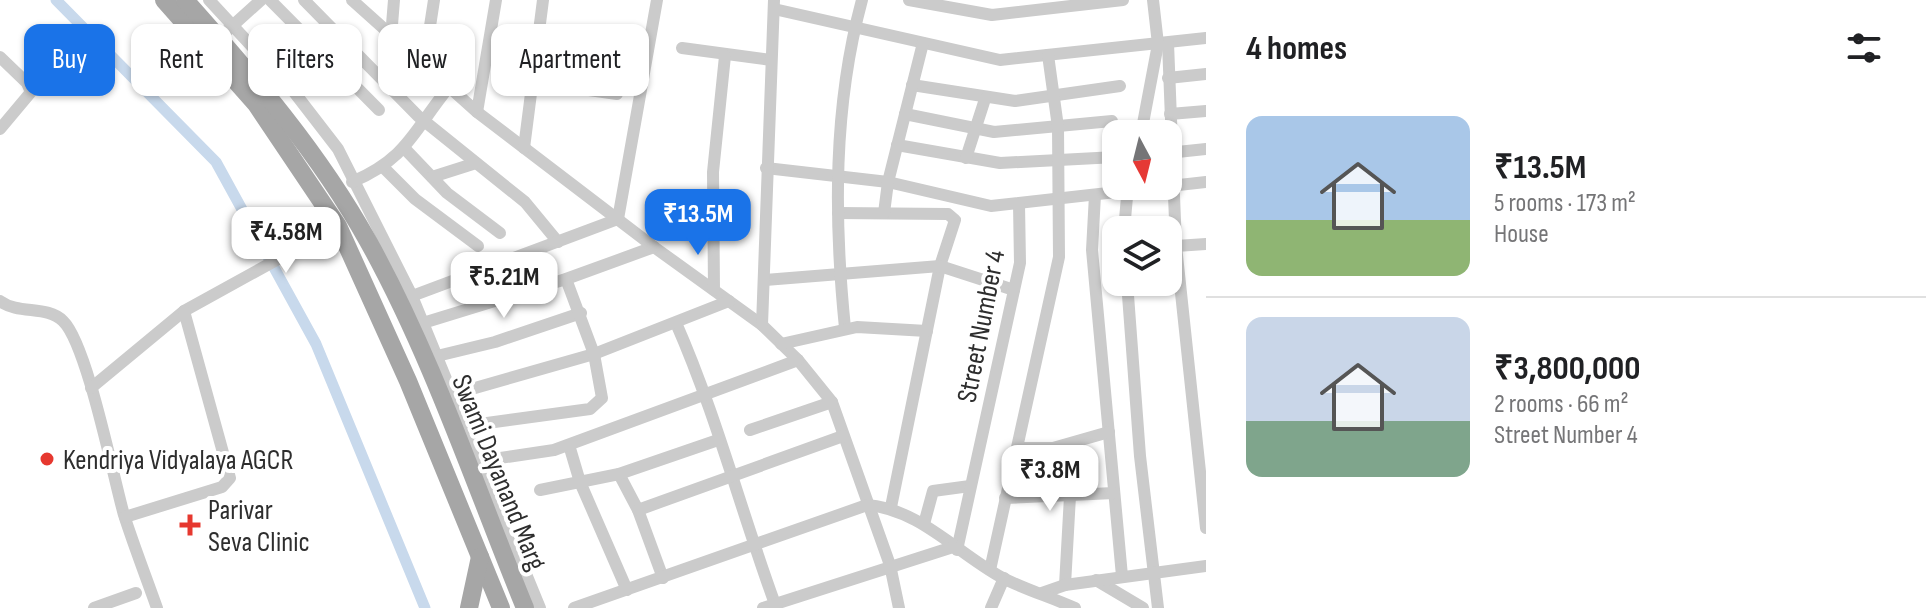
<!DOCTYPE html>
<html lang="en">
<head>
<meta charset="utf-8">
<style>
	:root { --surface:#fff; --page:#f6f6f6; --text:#202124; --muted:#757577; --line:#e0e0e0; --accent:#1a73e8 }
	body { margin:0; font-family:"Sofia Sans Condensed",sans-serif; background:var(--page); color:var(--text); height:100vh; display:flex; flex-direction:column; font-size:30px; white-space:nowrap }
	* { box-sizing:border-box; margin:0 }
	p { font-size:26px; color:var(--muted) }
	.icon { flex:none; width:44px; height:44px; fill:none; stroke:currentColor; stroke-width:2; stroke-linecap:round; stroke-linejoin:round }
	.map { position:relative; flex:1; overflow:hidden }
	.drawer { display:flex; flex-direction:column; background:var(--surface); width:720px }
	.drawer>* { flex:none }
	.top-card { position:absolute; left:24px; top:24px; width:760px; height:72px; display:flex; gap:16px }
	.needle { width:52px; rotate:173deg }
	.controls { position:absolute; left:1102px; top:120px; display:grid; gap:16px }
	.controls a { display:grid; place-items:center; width:80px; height:80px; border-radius:16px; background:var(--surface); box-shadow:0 2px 6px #0004; font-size:40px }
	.price { position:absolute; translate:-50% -68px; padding:0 18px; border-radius:16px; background:#fff; color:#222; font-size:26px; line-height:52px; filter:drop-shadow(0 2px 4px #0008) }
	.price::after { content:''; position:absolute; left:50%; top:48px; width:24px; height:18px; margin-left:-12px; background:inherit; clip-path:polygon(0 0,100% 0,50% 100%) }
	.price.current { background:var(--accent); color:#fff }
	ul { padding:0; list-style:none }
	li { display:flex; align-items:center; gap:24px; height:200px; padding:0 40px }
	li+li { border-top:2px solid var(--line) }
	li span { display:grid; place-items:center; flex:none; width:224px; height:160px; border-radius:16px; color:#555 }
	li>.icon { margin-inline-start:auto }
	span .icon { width:96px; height:96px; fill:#fffc; stroke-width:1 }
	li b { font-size:34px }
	h2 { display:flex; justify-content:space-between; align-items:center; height:96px; padding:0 40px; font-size:34px }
	.chip { padding:0 28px; border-radius:16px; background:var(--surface); box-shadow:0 2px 6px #0004; font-size:28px; line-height:72px }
	.chip.current { background:var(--accent); color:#fff }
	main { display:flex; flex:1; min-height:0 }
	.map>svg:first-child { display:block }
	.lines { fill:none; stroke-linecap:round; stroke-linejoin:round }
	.canal { stroke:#c8d9ec; stroke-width:11 }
	.minor { stroke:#cbcbcb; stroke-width:12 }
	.primary { stroke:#a6a6a6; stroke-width:18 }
	.poi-dot { fill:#e6382f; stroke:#fff; stroke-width:3 }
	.labels { text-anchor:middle; stroke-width:8; stroke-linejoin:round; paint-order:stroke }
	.street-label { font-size:28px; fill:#2e2e2e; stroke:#fff }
	.poi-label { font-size:28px; fill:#2e2e2e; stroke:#fff; text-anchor:start }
</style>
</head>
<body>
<main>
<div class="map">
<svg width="1206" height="608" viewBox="0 0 1206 608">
	<rect width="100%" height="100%" fill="#fff"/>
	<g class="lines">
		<polyline class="canal" points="56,0 216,162 316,344 425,608"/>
		<g class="minor">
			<polyline points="209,0 294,92 338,149 412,296 540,608"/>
			<polyline points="270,0 379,110"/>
			<polyline points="304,0 418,116 525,202 558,242"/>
			<polyline points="352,0 477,112 654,247 762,325 798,360 832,402 890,565 899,608"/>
			<polyline points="909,0 992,15 1123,0"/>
			<polyline points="774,9 1000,60 1206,38"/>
			<polyline points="391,37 394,0"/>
			<polyline points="219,38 261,0"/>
			<polyline points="1168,43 1176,246 1206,528"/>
			<polyline points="682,48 771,60"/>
			<polyline points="0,57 27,83 31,92 0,129"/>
			<polyline points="424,65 434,0"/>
			<polyline points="1168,78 1206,74"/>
			<polyline points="533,82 617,94"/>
			<polyline points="912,85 1015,101 1120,86"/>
			<polyline points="477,112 496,0"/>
			<polyline points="905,114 994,132 1112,121"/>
			<polyline points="1170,114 1206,111"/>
			<polyline points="1141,134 1158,44 1153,0"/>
			<polyline points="897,145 1000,163 1116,157"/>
			<polyline points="524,148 543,0"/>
			<polyline points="405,149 447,193 500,233"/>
			<polyline points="1168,153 1206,149"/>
			<polyline points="966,158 985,99"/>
			<polyline points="384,168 415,199 478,246"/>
			<polyline points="766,168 888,182 991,206 1206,182"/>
			<polyline points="432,177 476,163"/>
			<path d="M352 182C408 158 413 131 449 87"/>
			<polyline points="1095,195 1092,250 1122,576"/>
			<polyline points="838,213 948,214 955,220 940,266 891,507"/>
			<polyline points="884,213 888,182 923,43"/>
			<polyline points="1124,230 1128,186"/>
			<polyline points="1176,246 1206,244"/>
			<polyline points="765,280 940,266 1014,290"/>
			<polyline points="1127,282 1140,456 1158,608"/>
			<polyline points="714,290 713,172 725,56"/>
			<polyline points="412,296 618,219 657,0"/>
			<path d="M0 301C19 315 47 305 63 321 87 344 113 476 124 515 134 546 146 577 157 608"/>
			<polyline points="423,323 566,279 654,247"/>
			<path d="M676 323C716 414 741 511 775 604"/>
			<polyline points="762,325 774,0"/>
			<path d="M845 328C834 219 833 107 862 0"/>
			<polyline points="781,344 857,327 927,331"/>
			<polyline points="437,356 495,342 581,313"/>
			<polyline points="91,388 184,311 338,226"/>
			<polyline points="454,394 594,354 729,301"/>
			<polyline points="465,426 590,409 602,398 594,354 566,279"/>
			<polyline points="750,430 832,402"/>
			<polyline points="569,445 580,482 627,590"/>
			<polyline points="1018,448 1053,448 1109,432"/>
			<polyline points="480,461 554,450 798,360"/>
			<polyline points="619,474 638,510 663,578"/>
			<polyline points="540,490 619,474 718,440"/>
			<polyline points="1005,498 1114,493"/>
			<polyline points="638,510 843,436"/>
			<polyline points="125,517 222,487 230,478 184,311"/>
			<polyline points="924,524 933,491 970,486"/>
			<polyline points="957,550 1020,263 1019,204"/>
			<polyline points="990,570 1059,257 1058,127 1048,55"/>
			<polyline points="1096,580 1143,608"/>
			<polyline points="1065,585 1073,443"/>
			<polyline points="1042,593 1065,585 1206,566"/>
			<polyline points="94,608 136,593"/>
			<path d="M574 608 867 505C919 509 956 552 1001 577 1023 589 1051 597 1075 608"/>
			<polyline points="763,608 953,547"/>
			<polyline points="991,608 1004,578"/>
		</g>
		<g class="primary">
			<polyline points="164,0 256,104 338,226 408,381 501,608"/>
			<path d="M185 0C252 75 319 153 368 241 432 356 475 486 525 608"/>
			<polyline points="469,608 480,557"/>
		</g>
	</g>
	<g class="poi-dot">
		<circle cx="47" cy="459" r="8"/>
		<path d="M186 513h8v8h8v8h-8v8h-8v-8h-8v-8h8z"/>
	</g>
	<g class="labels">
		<g class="street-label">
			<text transform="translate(980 326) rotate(-79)" y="10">Street Number 4</text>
			<text transform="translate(500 472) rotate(68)" y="10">Swami Dayanand Marg</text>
		</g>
		<g class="poi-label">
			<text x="63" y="469">Kendriya Vidyalaya AGCR</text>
			<text x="208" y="519">Parivar<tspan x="208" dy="32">Seva Clinic</tspan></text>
		</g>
	</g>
</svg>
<div class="controls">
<a><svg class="needle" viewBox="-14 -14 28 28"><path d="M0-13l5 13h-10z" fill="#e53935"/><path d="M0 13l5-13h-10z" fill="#757577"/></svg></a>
<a><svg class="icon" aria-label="layers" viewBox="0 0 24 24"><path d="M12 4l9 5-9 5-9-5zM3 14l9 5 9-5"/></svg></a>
</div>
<b class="price current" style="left:698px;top:257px">₹13.5M</b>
<b class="price" style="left:286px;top:275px">₹4.58M</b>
<b class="price" style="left:504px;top:320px">₹5.21M</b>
<b class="price" style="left:1050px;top:513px">₹3.8M</b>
<div class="top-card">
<a class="chip current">Buy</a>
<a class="chip">Rent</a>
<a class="chip">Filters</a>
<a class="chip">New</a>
<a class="chip">Apartment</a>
</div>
</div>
<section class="drawer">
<h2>4 homes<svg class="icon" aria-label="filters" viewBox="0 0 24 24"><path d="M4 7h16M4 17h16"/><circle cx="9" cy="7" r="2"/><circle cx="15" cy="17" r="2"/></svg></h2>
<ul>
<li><span style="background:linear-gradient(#a9c7e8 65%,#8fb573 0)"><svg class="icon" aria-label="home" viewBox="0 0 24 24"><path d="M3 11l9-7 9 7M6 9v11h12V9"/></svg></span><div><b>₹13.5M</b><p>5 rooms · 173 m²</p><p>House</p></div></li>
<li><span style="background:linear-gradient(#c9d6e8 65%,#7fa58c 0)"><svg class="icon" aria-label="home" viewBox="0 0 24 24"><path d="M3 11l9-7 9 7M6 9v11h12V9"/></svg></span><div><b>₹3,800,000</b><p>2 rooms · 66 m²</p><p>Street Number 4</p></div></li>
</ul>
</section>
</main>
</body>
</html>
